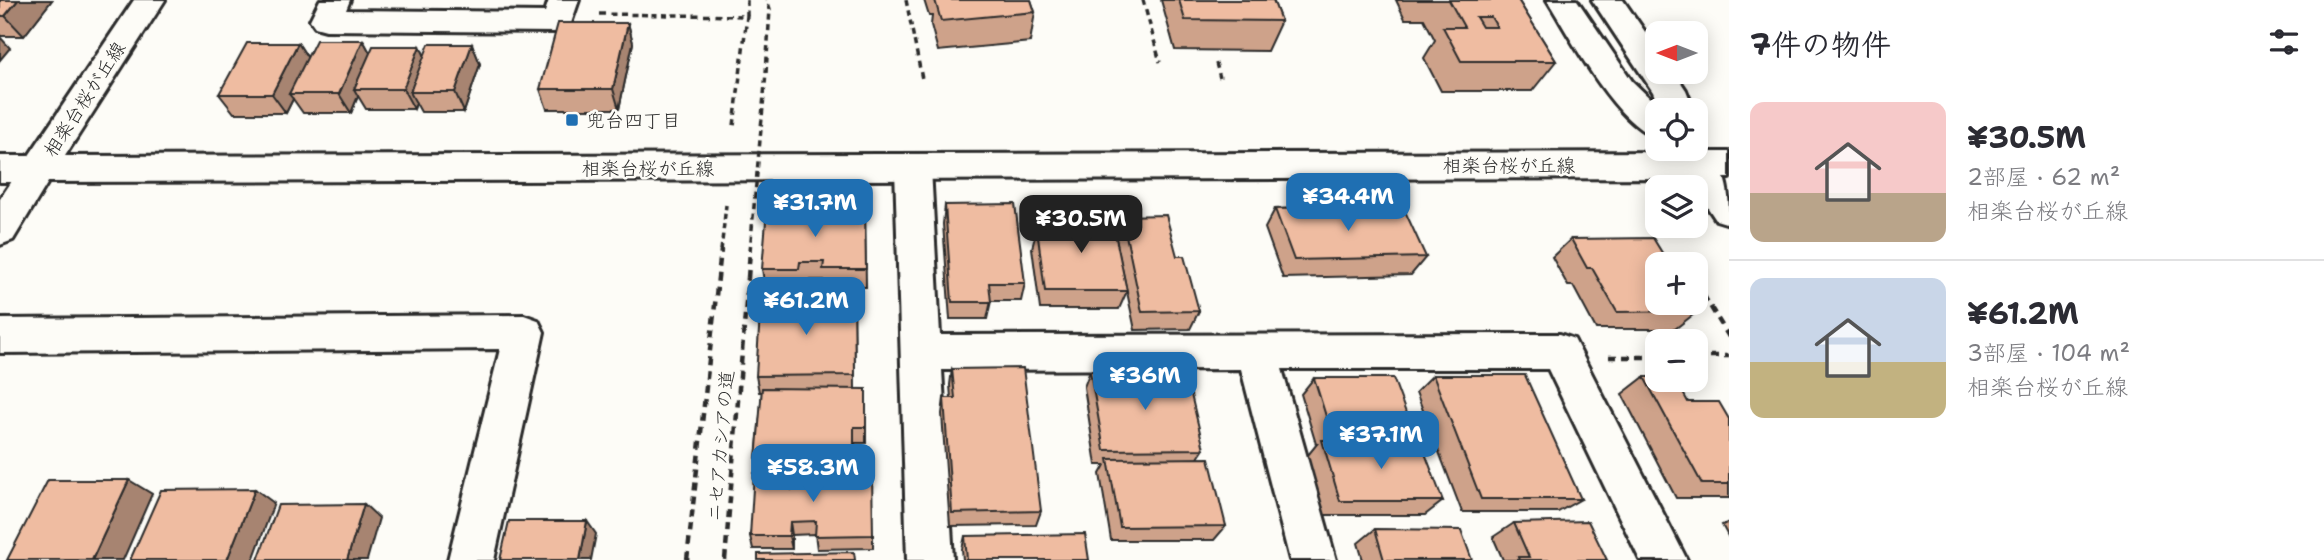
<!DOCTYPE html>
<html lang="ja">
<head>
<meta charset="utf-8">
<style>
	:root { --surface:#fff; --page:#f7f7f7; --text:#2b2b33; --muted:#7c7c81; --line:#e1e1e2; --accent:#1f6fb2 }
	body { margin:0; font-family:"Shantell Sans","Klee One",sans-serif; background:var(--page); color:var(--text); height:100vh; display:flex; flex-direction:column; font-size:26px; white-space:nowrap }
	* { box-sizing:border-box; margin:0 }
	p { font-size:23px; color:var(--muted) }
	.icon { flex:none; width:38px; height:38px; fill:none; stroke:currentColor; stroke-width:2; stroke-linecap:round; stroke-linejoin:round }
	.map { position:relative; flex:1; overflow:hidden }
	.side { display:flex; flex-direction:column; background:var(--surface); width:595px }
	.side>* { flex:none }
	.needle { width:46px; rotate:270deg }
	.controls { position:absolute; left:1645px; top:21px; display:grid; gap:14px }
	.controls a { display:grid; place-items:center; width:63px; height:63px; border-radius:14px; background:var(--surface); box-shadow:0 4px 18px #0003; font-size:35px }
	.price { position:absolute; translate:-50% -60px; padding:0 16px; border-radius:14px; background:var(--accent); color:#fff; font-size:23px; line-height:46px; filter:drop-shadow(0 2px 4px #0008) }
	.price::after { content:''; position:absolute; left:50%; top:42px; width:21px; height:16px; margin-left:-10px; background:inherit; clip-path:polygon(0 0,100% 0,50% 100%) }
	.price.active { background:#222; color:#fff }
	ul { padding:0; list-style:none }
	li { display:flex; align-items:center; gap:21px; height:175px; padding:0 21px }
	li+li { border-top:2px solid var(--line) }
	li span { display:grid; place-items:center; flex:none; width:196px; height:140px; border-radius:14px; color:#555 }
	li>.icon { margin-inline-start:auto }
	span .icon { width:84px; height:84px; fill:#fffc; stroke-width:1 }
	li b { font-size:30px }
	h2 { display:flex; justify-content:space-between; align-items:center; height:84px; padding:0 21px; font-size:30px }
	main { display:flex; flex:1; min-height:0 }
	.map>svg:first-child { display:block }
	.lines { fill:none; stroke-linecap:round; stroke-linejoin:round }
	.minor-casing { stroke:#2b2b2b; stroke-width:6 }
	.tertiary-casing { stroke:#2b2b2b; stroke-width:6 }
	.secondary-casing { stroke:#2b2b2b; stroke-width:6 }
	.path-far1 { stroke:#2b2b2b; stroke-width:3.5; stroke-dasharray:6 4.5; stroke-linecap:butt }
	.path { stroke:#2b2b2b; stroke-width:4.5; stroke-dasharray:8 6; stroke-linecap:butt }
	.minor { fill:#fdfcf7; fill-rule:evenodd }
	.tertiary { fill:#fdfcf7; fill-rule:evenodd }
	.secondary { fill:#fdfcf7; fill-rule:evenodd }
	.path-bridge-far1 { stroke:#2b2b2b; stroke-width:3.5; stroke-dasharray:6 4.5; stroke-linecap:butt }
	.path-bridge { stroke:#2b2b2b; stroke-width:4.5; stroke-dasharray:8 6; stroke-linecap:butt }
	.wall { fill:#cea28a; stroke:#2b2b2b; stroke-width:2; fill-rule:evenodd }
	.shaded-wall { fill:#a78471; stroke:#2b2b2b; stroke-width:2 }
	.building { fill:#efbca1; stroke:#2b2b2b; stroke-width:2; fill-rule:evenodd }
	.poi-dot { fill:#1f6fb2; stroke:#fdfcf7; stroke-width:2.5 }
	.labels { text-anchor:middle; stroke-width:5; stroke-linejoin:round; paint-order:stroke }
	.street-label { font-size:19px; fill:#2b2b2b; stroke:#fdfcf7 }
	.poi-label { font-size:19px; fill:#2b2b2b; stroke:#fdfcf7; text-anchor:start }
</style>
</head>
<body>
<main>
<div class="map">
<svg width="1729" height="560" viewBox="0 0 1729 560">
	<rect width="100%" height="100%" fill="#fdfcf7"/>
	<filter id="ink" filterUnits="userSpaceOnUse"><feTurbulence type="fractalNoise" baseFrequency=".0143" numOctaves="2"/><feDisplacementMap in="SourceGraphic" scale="14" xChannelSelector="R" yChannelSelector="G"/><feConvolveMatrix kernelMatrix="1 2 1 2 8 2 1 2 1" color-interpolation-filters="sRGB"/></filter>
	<g filter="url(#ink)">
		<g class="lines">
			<defs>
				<g id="minor">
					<polygon points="320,0 350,0 346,10 545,12 549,0 579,0 569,29 558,32 326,30 315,27 310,20"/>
					<polygon points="913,155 925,159 931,168 940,335 1560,334 1574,339 1687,560 1640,560 1548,369 1282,369 1336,560 1290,560 1241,369 942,370 953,560 907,560 895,168 901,159"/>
					<polygon points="38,156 50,160 56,169 13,240 0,245 0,199 26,160"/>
					<polygon points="524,315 538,320 544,332 494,560 448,560 500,349 0,353 0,319"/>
				</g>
				<g id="tertiary">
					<path d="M1547 0H1577L1632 81 1659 107 1653 92 1592 0H1623L1657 49V72H1674L1686 90 1694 110H1657V137C1616 126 1570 36 1547 0Z"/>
					<path d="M1696 141 1706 152H1729V178C1697 178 1682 179 1665 149H1696Z"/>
					<polygon points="0,156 38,156 50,160 56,169 50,178 38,182 0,182"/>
				</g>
				<path id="secondary" d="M134 0H165L65 156 1698 152C1729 162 1729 195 1729 224L1716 220 1688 178 38 182 26 178 20 169 26 160Z"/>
			</defs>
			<use href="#minor" class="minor-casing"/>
			<use href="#tertiary" class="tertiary-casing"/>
			<use href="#secondary" class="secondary-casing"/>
			<g class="path-far1">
				<polyline points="747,0 747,16"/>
				<polyline points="906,0 922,79"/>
				<polyline points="1143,0 1160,62"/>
				<polyline points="599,14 747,16 734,126"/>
				<polyline points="1216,63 1220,78"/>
				<polyline points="766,73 770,9 767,0"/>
				<polyline points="721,251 726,205"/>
			</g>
			<g class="path">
				<polyline points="1680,258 1684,264"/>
				<polyline points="1696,283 1729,337"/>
				<polyline points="1696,356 1729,356"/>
				<polyline points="1609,357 1657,357"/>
				<polyline points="687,560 721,250"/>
				<polyline points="725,560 748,278"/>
			</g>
			<use href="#minor" class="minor"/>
			<use href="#tertiary" class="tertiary"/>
			<use href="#secondary" class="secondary"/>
			<polyline class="path-bridge-far1" points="750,251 766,73"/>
			<polyline class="path-bridge" points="748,278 750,250"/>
		</g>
		<g class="wall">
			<polygon points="0,0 52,0 24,36 0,36"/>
			<polygon points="924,0 1031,0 1035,12 1030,42 938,51 931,25 932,16 929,16"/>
			<polygon points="1161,0 1273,0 1281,21 1267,51 1175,50"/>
			<polygon points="1396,0 1518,0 1556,61 1532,91 1441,91 1424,58 1435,40 1424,19 1405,19"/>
			<polygon points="628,23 633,43 619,109 547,109 540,89"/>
			<polygon points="363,40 370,53 420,46 424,55 472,44 480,64 464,112 421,112 416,103 414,109 366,109 358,96 351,113 303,113 293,99 286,113 234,113 219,94 298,43 307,57"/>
			<polygon points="1312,204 1364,210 1426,257 1411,275 1283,278 1265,228 1275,209 1310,208"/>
			<polygon points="945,205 1025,283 1021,301 991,301 987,319 950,319 943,224"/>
			<polygon points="865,209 866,287 824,287 824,280 801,280 801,287 765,287 762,269"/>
			<polygon points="1054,214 1127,291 1119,309 1040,309 1032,248 1037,229 1050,229"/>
			<polygon points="1122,216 1177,256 1199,311 1190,329 1135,330 1115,235"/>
			<polygon points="1571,239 1698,311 1675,329 1596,329 1573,286 1568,286 1552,257"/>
			<path d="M854 297 855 389 866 427V443H855L854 472 873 535V548L817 549 815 534 792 535V549H753L750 536 759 473 756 460 762 392H759L756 376ZM793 475H815V490H795Z"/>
			<polygon points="952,369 1041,511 1036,525 950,526 942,414 944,398 951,398 950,385"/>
			<polygon points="1090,371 1133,378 1204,449 1198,458 1226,526 1214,540 1111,540 1100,474 1105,465 1096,465 1084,387"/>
			<polygon points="1433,375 1581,499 1558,512 1462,512 1416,392"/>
			<polygon points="1644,377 1688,402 1729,419 1729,498 1676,498 1622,394"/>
			<polygon points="1314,378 1412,429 1400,440 1443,501 1425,515 1325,515 1308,455 1317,444 1316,444 1301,394"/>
			<polygon points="1729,522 1729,538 1722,525"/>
			<polygon points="1514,523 1607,560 1503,560 1493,537"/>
			<polygon points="1375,529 1472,560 1363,560 1358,543"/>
			<polygon points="965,536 1089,560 963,560 962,549"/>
		</g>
		<g class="shaded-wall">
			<polygon points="18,0 52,0 24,36 5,16"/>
			<polygon points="628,23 633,43 619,109 613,89"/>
			<polygon points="0,37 10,48 0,60"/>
			<polygon points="363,40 374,60 354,89 358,96 351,113 339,94"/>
			<polygon points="298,43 311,63 289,94 293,99 286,113 272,94"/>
			<polygon points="472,44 480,64 464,112 455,92"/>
			<polygon points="420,46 430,67 410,92 416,103 414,109 403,89"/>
			<polygon points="793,473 795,488 794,504 792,490"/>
			<polygon points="129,480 152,494 123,560 92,560"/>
			<polygon points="255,489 274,503 253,560 227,560"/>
			<polygon points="364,504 379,518 367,560 347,560"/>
			<polygon points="587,521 596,534 591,560 580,560"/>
			<polygon points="790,522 792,535 792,549 789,536"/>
		</g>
		<g class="building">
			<polygon points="0,0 18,0 5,16 0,16"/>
			<polygon points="935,0 1031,0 1035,12 941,21"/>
			<polygon points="1179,0 1273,0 1281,21 1185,20"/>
			<path d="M1449 0H1518L1556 61H1461L1443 27H1464ZM1476 17H1491L1497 27H1482Z"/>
			<polygon points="558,23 628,23 613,89 540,89"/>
			<polygon points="316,40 363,40 339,94 289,94"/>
			<polygon points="247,43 298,43 272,94 219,94"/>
			<polygon points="429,44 472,44 455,92 410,92"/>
			<polygon points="373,46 420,46 403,89 354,89"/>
			<polygon points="1362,203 1364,210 1404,209 1426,257 1294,260 1275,209 1313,208 1312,204"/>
			<polygon points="1015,204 1025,283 989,283 991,302 952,302 945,205"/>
			<polygon points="767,209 865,209 866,269 823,269 824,262 800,262 799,269 762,269"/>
			<polygon points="1054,214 1111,214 1127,291 1045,291 1037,229 1056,229"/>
			<polygon points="1166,215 1177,256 1184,256 1199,311 1142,312 1122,216"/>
			<polygon points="1653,238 1669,264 1657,264 1657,303 1693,303 1698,311 1617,312 1592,268 1587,268 1571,239"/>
			<polygon points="854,297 855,375 756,376 761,298"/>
			<polygon points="1023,368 1041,511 952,513 944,398 955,398 952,369"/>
			<polygon points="1132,370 1133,378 1187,378 1204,449 1104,450 1090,371"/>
			<polygon points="1433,375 1525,375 1581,499 1481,499"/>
			<polygon points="1644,377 1657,377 1657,380 1676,380 1688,402 1719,402 1729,419 1729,484 1702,484"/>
			<polygon points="1314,378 1393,378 1412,429 1330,429"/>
			<polygon points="762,388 866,389 866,427 854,427 854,460 756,460"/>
			<polygon points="1322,440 1420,440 1443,501 1340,501"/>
			<polygon points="1209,458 1226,526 1120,527 1108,459"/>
			<polygon points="815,472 872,472 873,535 815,536 816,521 790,522 789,536 750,536 754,473 793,473 792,490 815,490"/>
			<polygon points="48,480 129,480 92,560 7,560"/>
			<polygon points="255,489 227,560 130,560 161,490"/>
			<polygon points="364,504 347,560 258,560 278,505"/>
			<polygon points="509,521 587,521 580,560 500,560"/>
			<polygon points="1588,521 1607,560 1519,560 1518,557 1529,557 1514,523"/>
			<polygon points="1375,529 1461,530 1472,560 1384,560"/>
			<polygon points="1085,534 1089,560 967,560 965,536"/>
			<polygon points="854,552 855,560 758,560 758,554"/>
		</g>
	</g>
	<rect class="poi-dot" x="565" y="113" width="14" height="14" rx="3.5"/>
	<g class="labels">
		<g class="street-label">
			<text transform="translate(84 99) rotate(-57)" y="7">相楽台桜が丘線</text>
			<text x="1509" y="172">相楽台桜が丘線</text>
			<text x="648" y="175">相楽台桜が丘線</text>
			<text transform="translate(720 446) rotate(-85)" y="7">ニセアカシアの道</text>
		</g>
		<g class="poi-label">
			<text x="586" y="127">兜台四丁目</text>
		</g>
	</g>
</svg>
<div class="controls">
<a><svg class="needle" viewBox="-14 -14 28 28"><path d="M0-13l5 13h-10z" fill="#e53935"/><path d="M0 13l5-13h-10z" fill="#7c7c81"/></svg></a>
<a><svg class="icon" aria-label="locate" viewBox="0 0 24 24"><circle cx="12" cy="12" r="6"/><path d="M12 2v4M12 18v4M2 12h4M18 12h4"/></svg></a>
<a><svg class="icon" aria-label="layers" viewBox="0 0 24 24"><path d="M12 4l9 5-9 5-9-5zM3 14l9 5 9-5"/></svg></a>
<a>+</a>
<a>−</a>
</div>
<b class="price" style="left:1348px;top:233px">¥34.4M</b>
<b class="price" style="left:815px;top:239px">¥31.7M</b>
<b class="price active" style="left:1081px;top:255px">¥30.5M</b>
<b class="price" style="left:806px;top:337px">¥61.2M</b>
<b class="price" style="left:1145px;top:412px">¥36M</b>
<b class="price" style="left:1381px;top:471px">¥37.1M</b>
<b class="price" style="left:813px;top:504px">¥58.3M</b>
</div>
<section class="side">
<h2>7件の物件<svg class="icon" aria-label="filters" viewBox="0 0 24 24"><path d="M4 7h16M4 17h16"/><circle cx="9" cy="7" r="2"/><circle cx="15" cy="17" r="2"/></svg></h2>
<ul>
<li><span style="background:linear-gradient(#f6c9c9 65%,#b9a48a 0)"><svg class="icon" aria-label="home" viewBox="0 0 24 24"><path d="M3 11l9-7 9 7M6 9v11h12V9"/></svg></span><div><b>¥30.5M</b><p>2部屋 · 62 m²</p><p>相楽台桜が丘線</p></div></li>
<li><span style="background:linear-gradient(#c9d6e8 60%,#c2b280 0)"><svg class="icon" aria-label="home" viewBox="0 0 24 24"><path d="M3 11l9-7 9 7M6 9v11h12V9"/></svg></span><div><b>¥61.2M</b><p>3部屋 · 104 m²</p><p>相楽台桜が丘線</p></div></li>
</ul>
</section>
</main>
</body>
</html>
